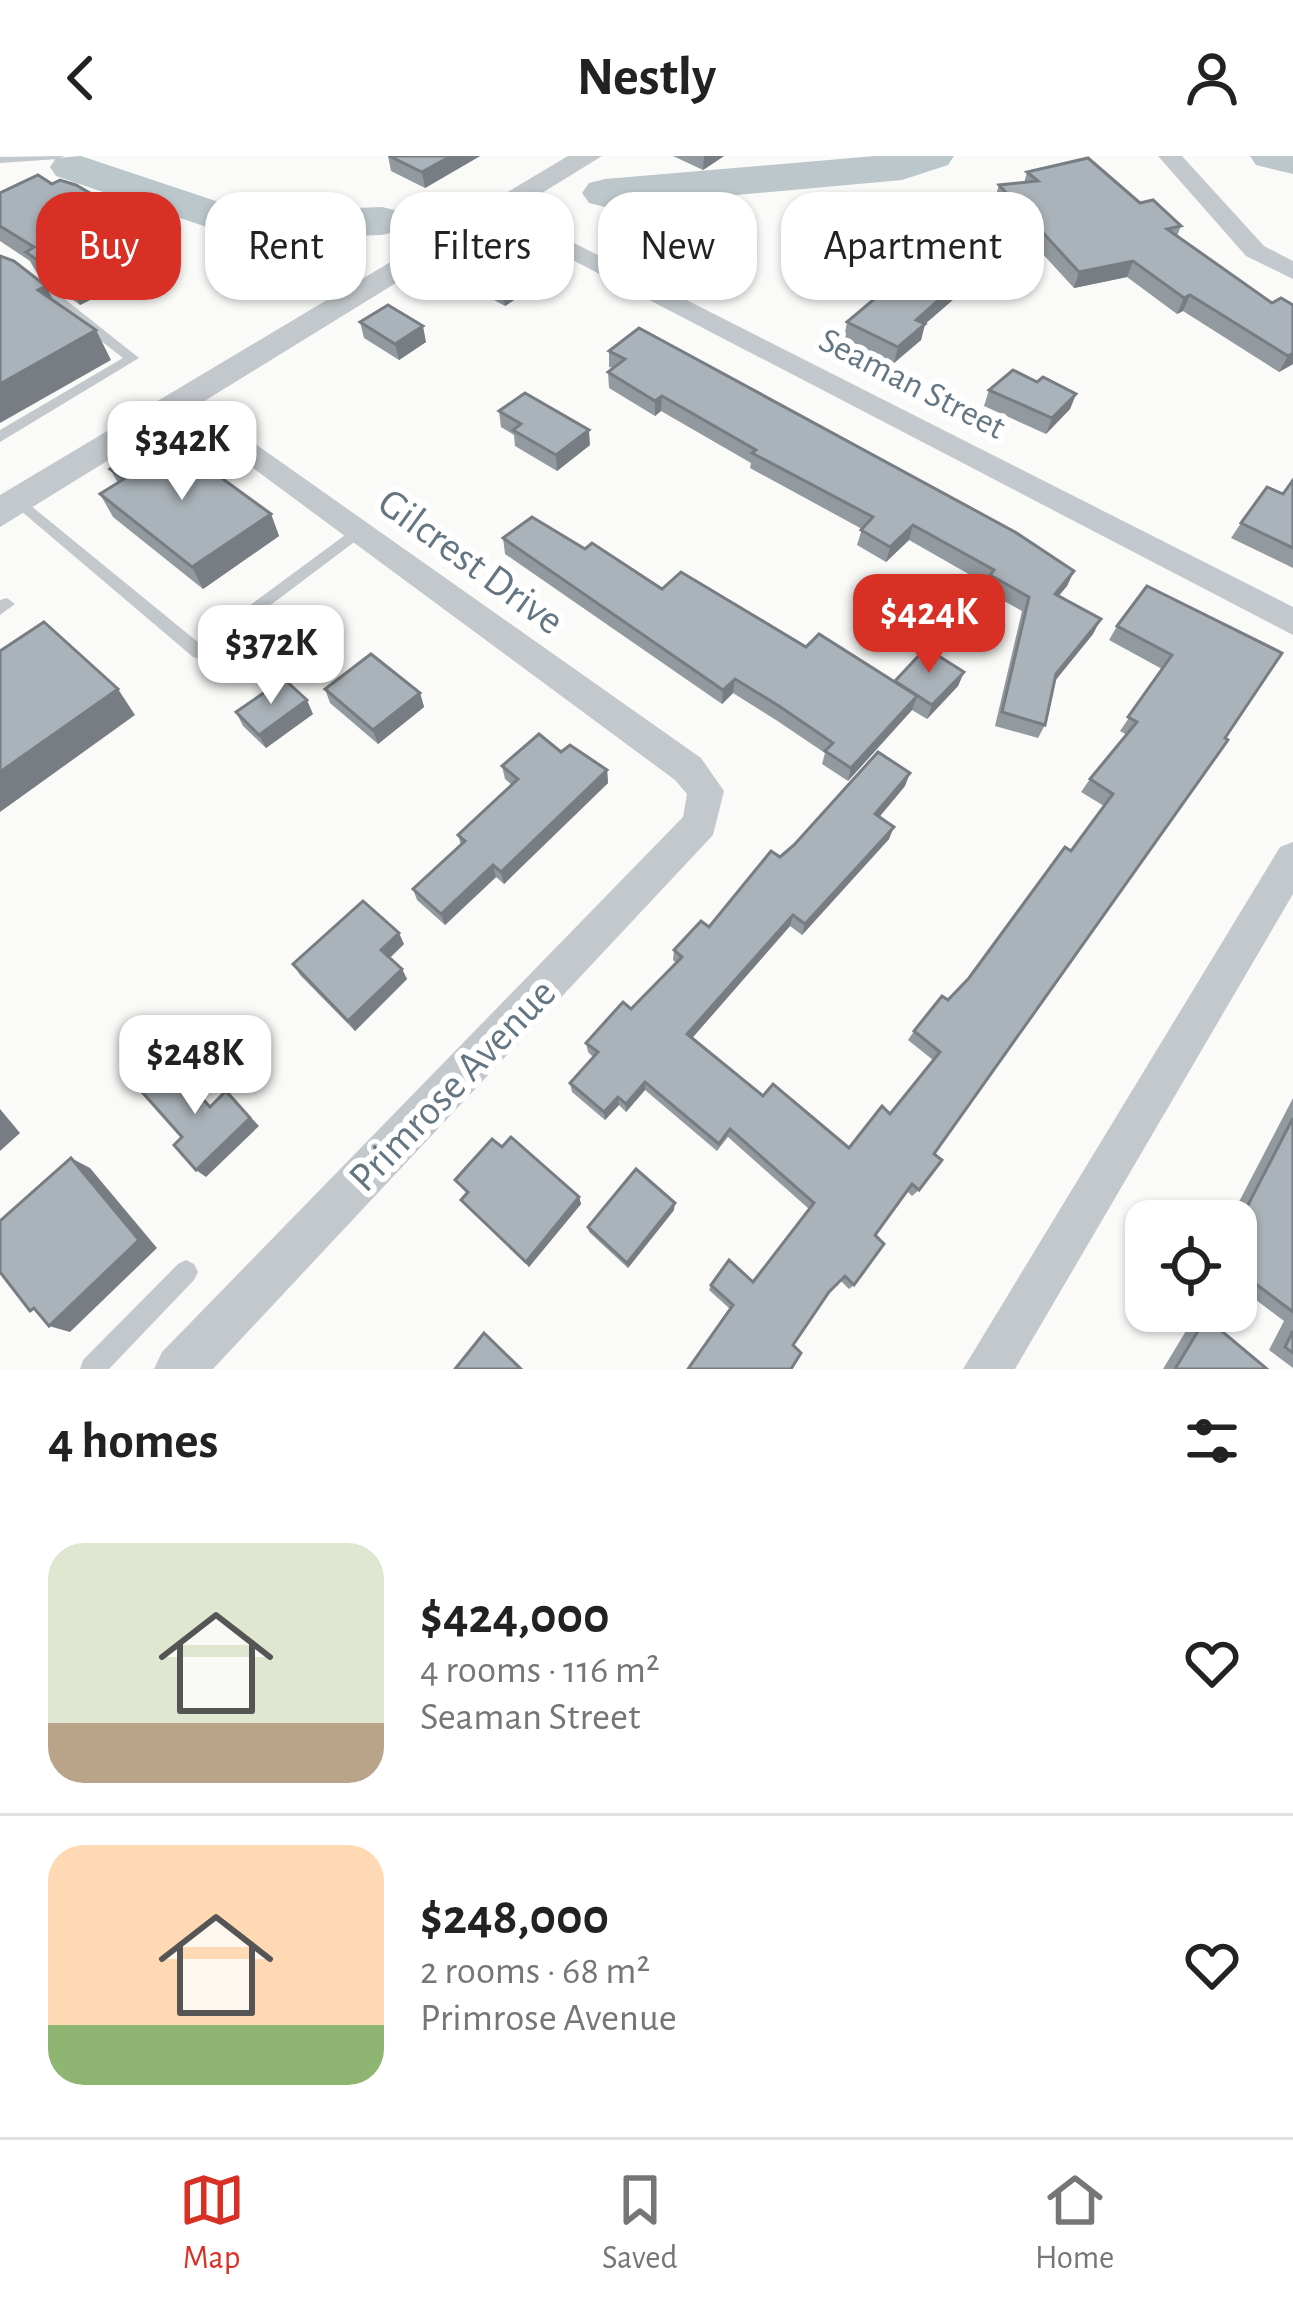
<!DOCTYPE html>
<html lang="en">
<head>
<meta charset="utf-8">
<style>
	:root { --surface:#fff; --page:#f2f2f2; --text:#222; --muted:#767676; --line:#e0e0e0; --accent:#d93025 }
	body { margin:0; font-family:"Alegreya Sans",sans-serif; background:var(--page); color:var(--text); height:100vh; display:flex; flex-direction:column; font-size:45px; white-space:nowrap }
	* { box-sizing:border-box; margin:0 }
	p { font-size:39px; color:var(--muted) }
	.icon { flex:none; width:66px; height:66px; fill:none; stroke:currentColor; stroke-width:2; stroke-linecap:round; stroke-linejoin:round }
	.map { position:relative; height:1213px; overflow:hidden }
	.side { display:flex; flex-direction:column; background:var(--surface); flex:1 }
	.side>* { flex:none }
	.hud { position:absolute; left:36px; top:36px; width:1221px; height:108px; display:flex; gap:24px }
	.fabs { position:absolute; left:1125px; top:1044px; display:grid; gap:24px }
	.fabs a { display:grid; place-items:center; width:132px; height:132px; border-radius:24px; background:var(--surface); box-shadow:0 3px 9px #0004; font-size:60px }
	.price { position:absolute; translate:-50% -102px; padding:0 27px; border-radius:24px; background:#fff; color:#222; font-size:39px; line-height:78px; filter:drop-shadow(0 3px 6px #0008) }
	.price::after { content:''; position:absolute; left:50%; top:72px; width:36px; height:27px; margin-left:-18px; background:inherit; clip-path:polygon(0 0,100% 0,50% 100%) }
	.price.active { background:var(--accent); color:#fff }
	ul { padding:0; list-style:none }
	li { display:flex; align-items:center; gap:36px; height:300px; padding:0 48px }
	li+li { border-top:3px solid var(--line) }
	li span { display:grid; place-items:center; flex:none; width:336px; height:240px; border-radius:36px; color:#555 }
	li>.icon { margin-inline-start:auto }
	span .icon { width:144px; height:144px; fill:#fffc; stroke-width:1 }
	li b { font-size:51px }
	h2 { display:flex; justify-content:space-between; align-items:center; height:144px; padding:0 48px; font-size:51px }
	.tag { padding:0 42px; border-radius:36px; background:var(--surface); box-shadow:0 3px 9px #0004; font-size:42px; line-height:108px }
	.tag.active { background:var(--accent); color:#fff }
	header { display:flex; justify-content:space-between; align-items:center; height:156px; padding:0 48px; background:var(--surface); font-size:54px; font-weight:600 }
	.tab-bar { display:flex; justify-content:space-around; align-items:center; height:168px; border-top:3px solid var(--line); background:var(--surface); font-size:33px; color:var(--muted) }
	.tab-bar a { display:grid; justify-items:center; gap:6px }
	.tab-bar .active { color:var(--accent) }
	.map>svg:first-child { display:block }
	.lines { fill:none; stroke-linecap:round; stroke-linejoin:round }
	.river { fill:#bbc7cb; fill-rule:evenodd }
	.service { fill:#c3c8cc; fill-rule:evenodd }
	.minor { fill:#c3c8cc; fill-rule:evenodd }
	.tertiary { fill:#c3c8cc; fill-rule:evenodd }
	.wall { fill:#929a9f }
	.shaded-wall { fill:#777d82 }
	.building { fill:#aab3b9; stroke:#777d82; stroke-width:3 }
	.labels { text-anchor:middle; stroke-width:12; stroke-linejoin:round; paint-order:stroke }
	.far-street-label { font-size:36px; fill:#657683; stroke:#fff }
	.street-label { font-size:42px; fill:#657683; stroke:#fff }
</style>
</head>
<body>
<header><svg class="icon" aria-label="back" viewBox="0 0 24 24"><path d="M15 5l-7 7 7 7"/></svg>Nestly<svg class="icon" aria-label="person" viewBox="0 0 24 24"><circle cx="12" cy="8" r="4"/><path d="M4 21q1-7 8-7t8 7"/></svg></header>
<div class="map">
<svg width="1293" height="1213" viewBox="0 0 1293 1213">
	<rect width="100%" height="100%" fill="#fafaf8"/>
	<g class="lines">
		<g class="river">
			<polygon points="81,0 249,56 382,51 399,55 405,65 399,75 382,79 245,84 56,20 50,11 56,2"/>
			<polygon points="875,0 954,0 948,9 902,24 605,51 589,47 582,37 589,27 605,23"/>
			<polygon points="1250,0 1293,0 1293,18 1256,9"/>
		</g>
		<g class="service">
			<polygon points="64,0 58,3 0,7 0,1"/>
			<polygon points="0,112 42,125 139,202 0,286 0,274 123,202 32,131 0,120"/>
			<polygon points="19,340 199,487 356,371 361,369 369,375 199,503 193,501 14,349 14,341"/>
			<polygon points="7,442 15,448 0,459 0,444"/>
			<polygon points="186,1104 194,1108 198,1116 194,1124 109,1213 80,1213 83,1204 178,1108"/>
		</g>
		<g class="minor">
			<polygon points="1158,0 1182,0 1264,90 1293,105 1293,123 1246,100"/>
			<polygon points="497,48 1293,451 1293,479 488,60 488,50"/>
			<polygon points="183,237 701,602 724,635 713,679 213,1213 154,1213 162,1196 683,661 687,638 675,624 173,253 169,246"/>
			<polygon points="1293,686 1293,738 1015,1213 963,1213 1280,691"/>
		</g>
		<polygon class="tertiary" points="568,0 602,0 0,371 0,339"/>
	</g>
	<g class="wall">
		<polygon points="388,0 480,0 425,32 391,15"/>
		<polygon points="673,0 724,0 703,14"/>
		<polygon points="1027,16 1140,47 1181,70 1177,80 1272,147 1293,208 1279,216 1183,155 1177,158 1127,121 1074,132 994,45 999,29 1024,27"/>
		<polygon points="0,37 171,103 80,149 38,119 30,105 0,85"/>
		<polygon points="463,112 533,114 535,130 505,150 465,128"/>
		<polygon points="959,126 955,142 925,168 921,184 894,207 844,182 847,166"/>
		<polygon points="360,166 426,186 399,204 364,182"/>
		<polygon points="609,195 1074,415 1067,430 1058,440 1093,478 1055,525 1045,569 1038,582 995,570 1022,455 984,434 986,428 909,384 886,406 857,389 862,373 750,312 751,307 661,255 655,260 609,232 608,216 613,212 609,211"/>
		<polygon points="1037,226 1076,238 1070,253 1046,278 984,250 989,234"/>
		<polygon points="499,255 590,289 557,315 515,290 514,279 501,271"/>
		<polygon points="157,298 271,358 279,380 203,433 113,361 100,338 118,327 110,313"/>
		<polygon points="1293,324 1293,412 1231,382 1241,367 1283,338"/>
		<polygon points="503,382 585,393 662,433 894,526 964,516 958,530 927,563 912,554 848,625 822,608 825,597 776,564 733,537 722,548 505,398"/>
		<polygon points="1117,470 1282,497 934,998 919,1034 912,1040 907,1035 875,1079 854,1129 849,1133 840,1124 730,1153 709,1134 711,1129 753,1126 809,1053 728,981 717,995 645,934 626,956 619,949 605,964 572,936 570,927 593,901 588,896 586,887 631,853 676,807 673,804 674,794 709,771 780,701 905,630 879,661 889,683 802,779 790,770 692,882 763,940 849,992 890,958 933,904 908,884 914,875 969,822 1071,695 1104,650 1081,636 1090,623 1127,579 1120,575 1162,513 1109,484"/>
		<polygon points="325,533 420,537 424,551 378,588 330,547"/>
		<polygon points="236,556 313,558 266,592 243,570"/>
		<polygon points="561,596 607,614 608,627 504,728 496,721 445,769 417,744 413,733 461,689 458,679 512,629 505,623 502,610"/>
		<polygon points="404,788 390,802 402,813 407,823 355,875 300,819 293,808"/>
		<polygon points="1293,942 1293,1212 1269,1194 1284,1165 1236,1129 1236,1065 1229,1065"/>
		<polygon points="502,991 579,1041 581,1048 529,1111 466,1050 461,1044 467,1038 455,1024"/>
		<polygon points="674,1054 628,1112 589,1076 588,1071"/>
		<polygon points="1206,1162 1267,1213 1163,1213 1192,1165"/>
	</g>
	<g class="shaded-wall">
		<polygon points="451,0 480,0 425,32 422,16"/>
		<polygon points="704,0 724,0 703,14"/>
		<polygon points="161,79 171,103 80,149 68,126"/>
		<polygon points="1133,105 1127,121 1074,132 1079,116"/>
		<polygon points="533,114 535,130 505,150 503,134"/>
		<polygon points="959,126 955,142 925,168 921,184 894,207 898,191 916,164"/>
		<polygon points="46,130 61,159 38,134"/>
		<polygon points="1190,139 1183,155 1177,158 1184,142"/>
		<polygon points="423,170 426,186 399,204 395,188"/>
		<polygon points="96,174 111,204 0,267 0,228"/>
		<polygon points="1293,197 1293,208 1279,216 1288,200"/>
		<polygon points="1076,238 1070,253 1046,278 1052,262"/>
		<polygon points="662,240 661,255 655,260 655,245"/>
		<polygon points="589,274 590,289 557,315 556,299"/>
		<polygon points="271,358 279,380 203,433 192,411"/>
		<polygon points="913,369 909,384 886,406 890,391"/>
		<polygon points="1074,415 1067,430 1048,453 1055,438"/>
		<polygon points="1101,463 1093,478 1049,532 1056,518"/>
		<polygon points="964,516 958,530 927,563 932,549"/>
		<polygon points="735,523 733,537 722,548 723,534"/>
		<polygon points="118,533 135,559 0,656 0,616"/>
		<polygon points="420,537 424,551 378,588 373,574"/>
		<polygon points="917,540 912,554 848,625 851,612"/>
		<polygon points="307,544 313,558 266,592 259,579"/>
		<polygon points="607,614 608,627 504,728 501,716"/>
		<polygon points="910,617 905,630 871,671 875,658"/>
		<polygon points="894,671 889,683 802,779 805,768"/>
		<polygon points="493,709 496,721 445,769 441,758"/>
		<polygon points="793,759 790,770 687,888 687,878"/>
		<polygon points="399,777 404,788 387,804 381,794"/>
		<polygon points="402,813 407,823 355,875 348,865"/>
		<polygon points="645,926 645,934 626,956 626,948"/>
		<polygon points="226,935 259,970 206,1021 196,1014"/>
		<polygon points="618,941 619,949 605,964 604,956"/>
		<polygon points="0,953 20,977 0,995"/>
		<polygon points="71,1002 90,1012 157,1092 70,1176 49,1170"/>
		<polygon points="579,1041 581,1048 529,1111 526,1106"/>
		<polygon points="675,1047 674,1054 628,1112 627,1107"/>
	</g>
	<g class="building">
		<polygon points="389,0 451,0 422,16"/>
		<polygon points="1088,2 1140,47 1153,44 1181,70 1167,73 1272,147 1281,142 1293,149 1293,197 1288,200 1190,139 1184,142 1133,105 1079,116 999,29 1038,25 1027,16"/>
		<polygon points="38,19 52,28 60,24 76,29 161,79 68,126 26,96 34,91 0,70 0,37"/>
		<polygon points="494,93 533,114 503,134 463,112"/>
		<polygon points="0,100 14,105 46,130 38,134 96,174 0,228"/>
		<polygon points="917,107 959,126 916,164 925,168 898,191 847,166"/>
		<polygon points="388,149 423,170 395,188 360,166"/>
		<polygon points="639,172 1015,376 1074,415 1055,438 1101,463 1056,518 1045,569 1002,556 1029,441 990,419 994,414 913,369 890,391 861,374 873,361 752,297 756,294 662,240 655,245 608,216 625,203 609,195"/>
		<polygon points="1013,214 1037,226 1043,221 1076,238 1052,262 989,234"/>
		<polygon points="525,237 589,274 556,299 513,274 521,268 499,255"/>
		<polygon points="175,288 271,358 192,411 100,338 124,323 110,313 147,291 157,298"/>
		<polygon points="1293,324 1293,392 1241,367 1267,331 1283,338"/>
		<polygon points="532,361 585,393 592,387 662,433 681,416 806,491 819,478 917,540 851,612 825,595 833,587 779,550 735,523 723,534 503,382"/>
		<polygon points="1147,430 1282,497 1225,582 1228,584 934,998 942,1004 919,1034 912,1028 875,1079 884,1088 854,1129 845,1120 829,1136 793,1189 801,1197 791,1213 688,1213 733,1149 711,1129 729,1104 753,1126 814,1047 730,973 719,988 645,926 626,948 618,941 604,956 570,927 598,896 586,887 623,846 631,853 682,801 674,794 701,765 709,771 771,695 780,701 794,689 878,596 910,617 875,658 894,671 805,768 793,759 687,878 763,940 773,928 849,992 882,950 890,958 940,896 914,875 942,840 948,844 969,822 1065,691 1071,695 1113,638 1090,623 1137,566 1128,561 1172,499 1117,470"/>
		<polygon points="44,466 118,533 0,616 0,495"/>
		<polygon points="926,492 964,516 932,549 895,525"/>
		<polygon points="371,498 420,537 373,574 325,533"/>
		<polygon points="284,523 307,544 259,579 236,556"/>
		<polygon points="539,578 561,596 570,589 607,614 501,716 493,709 441,758 413,733 465,685 458,679 518,623 502,610"/>
		<polygon points="363,745 399,777 381,794 402,813 348,865 293,808"/>
		<polygon points="173,910 210,951 226,935 250,962 196,1014 174,989 182,981 143,937"/>
		<polygon points="1293,962 1293,1156 1236,1113 1236,1072"/>
		<polygon points="511,981 579,1041 526,1106 461,1044 468,1036 455,1024 492,983 502,991"/>
		<polygon points="71,1002 139,1084 49,1170 34,1152 30,1155 0,1116 0,1065"/>
		<polygon points="636,1013 675,1047 627,1107 588,1071"/>
		<polygon points="1206,1162 1267,1213 1175,1213"/>
		<polygon points="1293,1175 1293,1197 1285,1191"/>
		<polygon points="484,1177 521,1213 455,1213"/>
	</g>
	<g class="labels">
		<g class="far-street-label">
			<text transform="translate(913 226) rotate(27)" y="13">Seaman Street</text>
		</g>
		<g class="street-label">
			<text transform="translate(472 404) rotate(36)" y="15">Gilcrest Drive</text>
			<text transform="translate(451 928) rotate(-46)" y="15">Primrose Avenue</text>
		</g>
	</g>
</svg>
<div class="fabs">
<a><svg class="icon" aria-label="locate" viewBox="0 0 24 24"><circle cx="12" cy="12" r="6"/><path d="M12 2v4M12 18v4M2 12h4M18 12h4"/></svg></a>
</div>
<b class="price" style="left:182px;top:347px">$342K</b>
<b class="price active" style="left:929px;top:520px">$424K</b>
<b class="price" style="left:271px;top:551px">$372K</b>
<b class="price" style="left:195px;top:961px">$248K</b>
<div class="hud">
<a class="tag active">Buy</a>
<a class="tag">Rent</a>
<a class="tag">Filters</a>
<a class="tag">New</a>
<a class="tag">Apartment</a>
</div>
</div>
<section class="side">
<h2>4 homes<svg class="icon" aria-label="filters" viewBox="0 0 24 24"><path d="M4 7h16M4 17h16"/><circle cx="9" cy="7" r="2"/><circle cx="15" cy="17" r="2"/></svg></h2>
<ul>
<li><span style="background:linear-gradient(#dfe7d0 75%,#b9a48a 0)"><svg class="icon" aria-label="home" viewBox="0 0 24 24"><path d="M3 11l9-7 9 7M6 9v11h12V9"/></svg></span><div><b>$424,000</b><p>4 rooms · 116 m²</p><p>Seaman Street</p></div><svg class="icon" aria-label="heart" viewBox="0 0 24 24"><path d="M12 20l-8-8c-3-5 5-10 8-4 3-6 11-1 8 4z"/></svg></li>
<li><span style="background:linear-gradient(#ffd9b3 75%,#8fb573 0)"><svg class="icon" aria-label="home" viewBox="0 0 24 24"><path d="M3 11l9-7 9 7M6 9v11h12V9"/></svg></span><div><b>$248,000</b><p>2 rooms · 68 m²</p><p>Primrose Avenue</p></div><svg class="icon" aria-label="heart" viewBox="0 0 24 24"><path d="M12 20l-8-8c-3-5 5-10 8-4 3-6 11-1 8 4z"/></svg></li>
</ul>
</section>
<nav class="tab-bar">
<a class="active"><svg class="icon" aria-label="map" viewBox="0 0 24 24"><path d="M3 6l6-2 6 2 6-2v14l-6 2-6-2-6 2zM9 4v14M15 6v14"/></svg>Map</a>
<a><svg class="icon" aria-label="saved" viewBox="0 0 24 24"><path d="M7 4h10v16l-5-4-5 4z"/></svg>Saved</a>
<a><svg class="icon" aria-label="home" viewBox="0 0 24 24"><path d="M3 11l9-7 9 7M6 9v11h12V9"/></svg>Home</a>
</nav>
</body>
</html>
